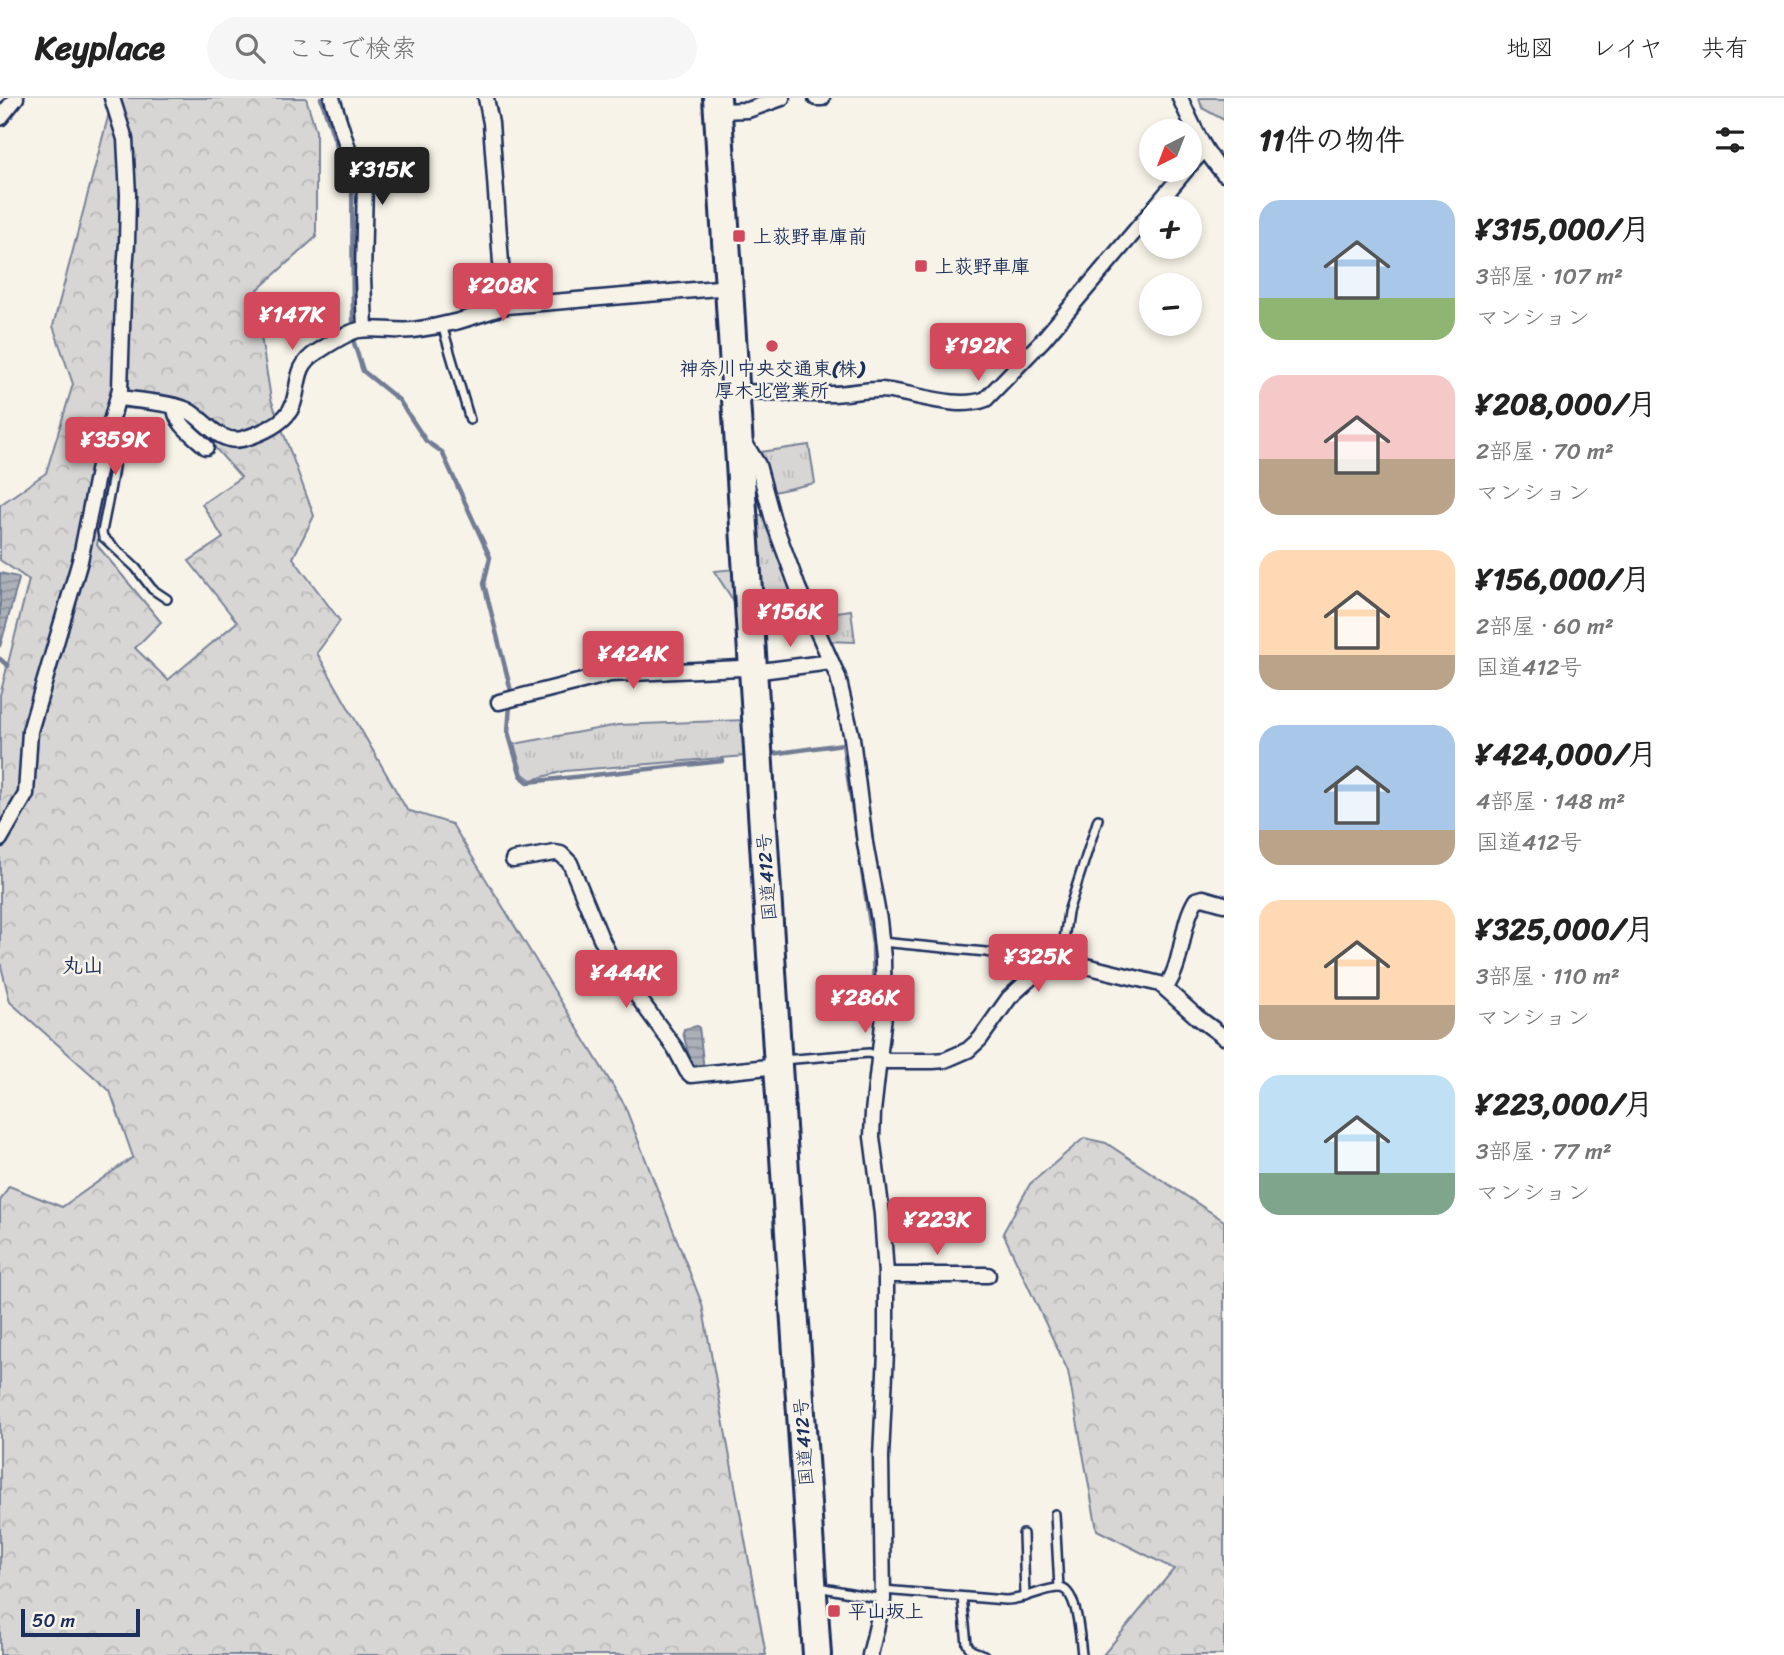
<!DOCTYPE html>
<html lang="ja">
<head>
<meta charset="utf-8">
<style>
	:root { --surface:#fff; --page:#f6f6f6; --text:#222; --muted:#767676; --line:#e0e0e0; --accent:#d1495b }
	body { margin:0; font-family:Sriracha,"Klee One",sans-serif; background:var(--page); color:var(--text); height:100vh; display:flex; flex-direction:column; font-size:26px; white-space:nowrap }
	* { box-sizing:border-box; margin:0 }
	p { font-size:23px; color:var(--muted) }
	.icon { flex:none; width:38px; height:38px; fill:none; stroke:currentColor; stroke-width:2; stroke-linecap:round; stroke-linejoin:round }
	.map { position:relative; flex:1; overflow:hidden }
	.drawer { display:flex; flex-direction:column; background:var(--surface); width:560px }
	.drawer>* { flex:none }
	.needle { width:46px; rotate:222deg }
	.controls { position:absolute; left:1139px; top:21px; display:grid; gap:14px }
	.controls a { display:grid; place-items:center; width:63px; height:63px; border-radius:50%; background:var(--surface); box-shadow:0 4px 10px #0003; font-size:35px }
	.scale { position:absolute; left:21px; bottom:18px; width:119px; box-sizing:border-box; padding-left:7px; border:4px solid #1b2f5e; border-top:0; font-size:19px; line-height:24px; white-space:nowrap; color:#1b2f5e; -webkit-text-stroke:5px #f7f3e8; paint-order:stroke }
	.price { position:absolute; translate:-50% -60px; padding:0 16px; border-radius:7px; background:var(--accent); color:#fff; font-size:23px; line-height:46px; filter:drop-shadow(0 2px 4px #0008) }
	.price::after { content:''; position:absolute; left:50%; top:42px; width:21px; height:16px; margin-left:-10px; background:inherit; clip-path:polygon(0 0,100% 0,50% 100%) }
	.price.on { background:#222; color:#fff }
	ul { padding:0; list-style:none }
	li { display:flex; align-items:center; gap:21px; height:175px; padding:0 35px }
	li span { display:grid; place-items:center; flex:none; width:196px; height:140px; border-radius:21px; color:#555 }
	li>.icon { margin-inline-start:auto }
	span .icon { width:84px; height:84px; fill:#fffc; stroke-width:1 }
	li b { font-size:30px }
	h2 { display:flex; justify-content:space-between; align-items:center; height:84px; padding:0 35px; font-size:30px }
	header { display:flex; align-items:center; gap:42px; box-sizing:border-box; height:98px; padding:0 35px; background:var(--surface); border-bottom:2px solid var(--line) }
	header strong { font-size:33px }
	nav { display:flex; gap:38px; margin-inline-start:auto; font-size:24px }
	.search { width:490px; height:63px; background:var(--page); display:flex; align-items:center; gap:18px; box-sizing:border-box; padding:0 24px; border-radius:38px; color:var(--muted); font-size:26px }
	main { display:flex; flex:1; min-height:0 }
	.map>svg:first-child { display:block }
	.grass { fill:url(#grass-tufts); stroke:#798299; stroke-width:2 }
	.forest { fill:url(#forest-crowns); stroke:#798299; stroke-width:2; fill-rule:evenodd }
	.water { fill:url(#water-rules); stroke:#727c95; stroke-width:2 }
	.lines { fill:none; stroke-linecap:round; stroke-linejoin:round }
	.stream { stroke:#727c95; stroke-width:4.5 }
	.lane-casing { stroke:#1b2f5e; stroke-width:12 }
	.street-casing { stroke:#1b2f5e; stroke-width:19 }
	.highway-casing { stroke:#1b2f5e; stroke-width:32 }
	.lane { stroke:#f7f3e8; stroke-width:7 }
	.street { stroke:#f7f3e8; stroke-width:14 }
	.highway { stroke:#f7f3e8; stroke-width:26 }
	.poi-dot { fill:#d1495b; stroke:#f7f3e8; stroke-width:2.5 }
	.labels { text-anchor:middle; stroke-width:5; stroke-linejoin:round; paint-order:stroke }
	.poi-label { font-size:19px; font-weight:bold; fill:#1b2f5e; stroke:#f7f3e8; text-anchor:start }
	.street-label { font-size:19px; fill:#1b2f5e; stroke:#f7f3e8 }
	.neighbourhood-label { font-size:21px; font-weight:bold; fill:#1b2f5e; stroke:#f7f3e8 }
</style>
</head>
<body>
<header>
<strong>Keyplace</strong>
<div class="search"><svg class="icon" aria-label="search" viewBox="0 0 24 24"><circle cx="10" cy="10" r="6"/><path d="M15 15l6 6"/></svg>ここで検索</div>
<nav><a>地図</a><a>レイヤ</a><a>共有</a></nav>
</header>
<main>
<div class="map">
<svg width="1224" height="1557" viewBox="0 0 1224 1557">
	<defs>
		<pattern id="grass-tufts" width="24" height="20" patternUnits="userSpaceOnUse" patternTransform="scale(1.75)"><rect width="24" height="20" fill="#d7d6d4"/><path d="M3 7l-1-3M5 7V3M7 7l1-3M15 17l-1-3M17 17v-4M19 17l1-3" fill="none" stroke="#b8b8b8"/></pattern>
		<pattern id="forest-crowns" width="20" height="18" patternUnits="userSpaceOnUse" patternTransform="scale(1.75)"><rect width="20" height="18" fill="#d7d6d4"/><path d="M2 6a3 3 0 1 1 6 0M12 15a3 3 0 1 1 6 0" fill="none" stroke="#b8b8b8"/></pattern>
		<pattern id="water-rules" width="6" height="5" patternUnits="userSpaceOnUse" patternTransform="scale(1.75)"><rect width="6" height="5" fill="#acb0b9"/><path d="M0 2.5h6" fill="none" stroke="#8b909a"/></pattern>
	</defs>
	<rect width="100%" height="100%" fill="#f7f3e8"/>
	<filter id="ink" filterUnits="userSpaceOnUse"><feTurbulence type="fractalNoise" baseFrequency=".0143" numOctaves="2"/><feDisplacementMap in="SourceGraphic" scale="14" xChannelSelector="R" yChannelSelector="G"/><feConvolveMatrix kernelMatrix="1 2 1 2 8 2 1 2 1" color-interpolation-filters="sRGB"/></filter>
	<g filter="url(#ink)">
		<g class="grass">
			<polygon points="809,347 815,385 769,395 760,354"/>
			<polygon points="756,417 768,417 797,500 761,514"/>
			<polygon points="735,471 737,508 714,473"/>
			<polygon points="851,512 855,544 826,543 815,517"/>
			<polygon points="744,622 745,658 565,673 531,682 523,676 514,646 618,627"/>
		</g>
		<g class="forest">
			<path d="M113 0H306L316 33V139L254 195 271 301 314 418 293 460 340 523 317 555 407 712 452 726 624 1006 702 1206 766 1557H0V1103L9 1088 62 1109 133 1059 110 993 10 904 0 864V597L29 482 0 462V407L46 375 73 286 53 228ZM123 310 184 315 241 379 202 406 223 440 189 463 237 524 168 582 135 550 161 524 97 447Z"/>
			<polygon points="1199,0 1224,0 1224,22 1202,10"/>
			<polygon points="1084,1040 1106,1045 1224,1123 1224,1557 1103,1557 1174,1471 1097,1432 1068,1273 1003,1135 1030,1086"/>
		</g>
		<g class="water">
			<polygon points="0,475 18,479 19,481 0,549"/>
			<polygon points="697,928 699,929 704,972 697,972 692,969 683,935 684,931"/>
		</g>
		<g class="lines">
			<g class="stream">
				<polyline points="321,0 341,61 352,73 353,223"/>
				<polyline points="354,245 363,273 399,302 426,343 442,354 490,459 484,486 511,593 508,634 521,678 528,684 723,663"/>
				<polyline points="0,561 8,568"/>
				<polyline points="772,656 843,646 873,846 874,907"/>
			</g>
			<defs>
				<g id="lane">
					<polyline points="442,227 470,322"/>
					<path d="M114 324C123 340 106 412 102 434L103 439 136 470 152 491 167 501"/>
					<polyline points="881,844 986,854 1039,864 1045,867"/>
					<polyline points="1061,862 1068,814 1098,721"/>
					<polyline points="782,962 869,955 880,959"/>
					<polyline points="1055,1416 1059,1490"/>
					<polyline points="1023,1436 1025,1499"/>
					<polyline points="818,1489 882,1501"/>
					<path d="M883 1492 1005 1502C1024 1502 1041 1491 1058 1490 1078 1488 1080 1542 1082 1557"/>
					<polyline points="962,1499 967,1546 971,1552 984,1557"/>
				</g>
				<g id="street">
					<polyline points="332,0 350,57 363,70 365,83 363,179 365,231"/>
					<polyline points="486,0 491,25 501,165 506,208 730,189"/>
					<polyline points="816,0 822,0"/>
					<path d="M1180 0C1193 28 1203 53 1224 76"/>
					<polyline points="718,13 748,12 782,0"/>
					<polyline points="0,20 16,0"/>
					<polyline points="1190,67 1205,51"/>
					<polyline points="1154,110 1186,72"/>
					<path d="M736 294C768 294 801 297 833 296 849 296 865 291 881 292 912 294 956 313 986 301L1042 243 1152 113"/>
					<path d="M119 300C135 302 174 305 187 312 205 321 218 346 242 341 260 336 287 325 293 306 300 285 295 268 317 254 327 248 347 234 359 232 376 229 395 234 413 232 448 228 473 219 506 208"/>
					<path d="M175 308C174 325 195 338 206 349"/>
					<polyline points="744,344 758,367 773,422 798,490 838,579 852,640 865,745 879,822 883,860 884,917 873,1014 872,1039 882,1116 886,1177 886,1254 881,1359 883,1502 870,1557"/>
					<polyline points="499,604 610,576 741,570 753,574 831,564"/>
					<polyline points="0,741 26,696 30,633 80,463 105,338 108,334 120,291 123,200 127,145 128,97 125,41 112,0"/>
					<polyline points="513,762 555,755 561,756 570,765 600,838 613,865 675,950 687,973 691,977 778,968"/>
					<path d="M1166 889C1184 864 1180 828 1196 802L1203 800 1224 806"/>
					<polyline points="880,959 887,963 933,963 945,962 968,952 980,941 1009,900 1024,886 1041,871 1061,862 1160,886 1197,919 1224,939"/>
					<polyline points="886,1177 988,1177"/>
				</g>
				<polyline id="highway" points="717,0 778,968 817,1557"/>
			</defs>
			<use href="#lane" class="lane-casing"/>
			<use href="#street" class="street-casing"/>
			<use href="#highway" class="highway-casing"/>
			<use href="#lane" class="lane"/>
			<use href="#street" class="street"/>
			<use href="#highway" class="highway"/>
		</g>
	</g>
	<g class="poi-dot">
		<rect x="732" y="131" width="14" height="14" rx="3.5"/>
		<rect x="914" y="161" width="14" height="14" rx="3.5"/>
		<circle cx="772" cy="248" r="7"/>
		<rect x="827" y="1506" width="14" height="14" rx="3.5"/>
	</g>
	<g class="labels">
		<g class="poi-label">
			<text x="753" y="145">上荻野車庫前</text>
			<text x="935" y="175">上荻野車庫</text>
			<text x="772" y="277" text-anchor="middle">神奈川中央交通東(株)<tspan x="772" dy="22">厚木北営業所</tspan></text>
			<text x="848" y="1520">平山坂上</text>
		</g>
		<g class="street-label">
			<text transform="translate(766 779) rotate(-94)" y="7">国道412号</text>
			<text transform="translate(803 1344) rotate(-94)" y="7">国道412号</text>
		</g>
		<g class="neighbourhood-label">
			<text x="83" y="874">丸山</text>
		</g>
	</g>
</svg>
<div class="controls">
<a><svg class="needle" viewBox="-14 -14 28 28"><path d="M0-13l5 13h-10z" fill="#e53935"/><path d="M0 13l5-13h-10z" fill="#767676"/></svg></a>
<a>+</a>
<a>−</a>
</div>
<div class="scale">50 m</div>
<b class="price on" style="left:382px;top:109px">¥315K</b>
<b class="price" style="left:503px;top:225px">¥208K</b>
<b class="price" style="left:292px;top:254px">¥147K</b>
<b class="price" style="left:978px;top:285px">¥192K</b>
<b class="price" style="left:115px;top:379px">¥359K</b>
<b class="price" style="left:790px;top:551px">¥156K</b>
<b class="price" style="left:633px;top:593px">¥424K</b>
<b class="price" style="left:1038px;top:896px">¥325K</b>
<b class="price" style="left:626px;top:912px">¥444K</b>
<b class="price" style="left:865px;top:937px">¥286K</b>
<b class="price" style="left:937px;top:1159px">¥223K</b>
</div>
<section class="drawer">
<h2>11件の物件<svg class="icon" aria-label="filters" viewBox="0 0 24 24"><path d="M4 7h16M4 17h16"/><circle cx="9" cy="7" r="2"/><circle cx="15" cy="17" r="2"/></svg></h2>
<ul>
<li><span style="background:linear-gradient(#a9c7e8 70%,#8fb573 0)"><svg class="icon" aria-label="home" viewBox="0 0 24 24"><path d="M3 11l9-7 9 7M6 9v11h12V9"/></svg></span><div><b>¥315,000/月</b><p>3部屋 · 107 m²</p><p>マンション</p></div></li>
<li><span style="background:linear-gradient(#f6c9c9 60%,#b9a48a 0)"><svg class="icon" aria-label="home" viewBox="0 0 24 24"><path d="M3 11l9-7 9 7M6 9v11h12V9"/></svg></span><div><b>¥208,000/月</b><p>2部屋 · 70 m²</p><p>マンション</p></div></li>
<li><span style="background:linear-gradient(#ffd9b3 75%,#b9a48a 0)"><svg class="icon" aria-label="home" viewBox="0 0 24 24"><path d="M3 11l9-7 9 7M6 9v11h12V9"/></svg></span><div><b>¥156,000/月</b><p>2部屋 · 60 m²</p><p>国道412号</p></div></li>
<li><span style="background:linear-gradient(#a9c7e8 75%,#b9a48a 0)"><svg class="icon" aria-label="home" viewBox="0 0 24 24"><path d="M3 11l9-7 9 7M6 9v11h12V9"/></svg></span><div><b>¥424,000/月</b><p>4部屋 · 148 m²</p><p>国道412号</p></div></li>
<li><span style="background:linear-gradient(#ffd9b3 75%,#b9a48a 0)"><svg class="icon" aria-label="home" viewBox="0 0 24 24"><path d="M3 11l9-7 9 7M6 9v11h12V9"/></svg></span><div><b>¥325,000/月</b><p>3部屋 · 110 m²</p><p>マンション</p></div></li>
<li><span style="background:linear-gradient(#bfe0f5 70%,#7fa58c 0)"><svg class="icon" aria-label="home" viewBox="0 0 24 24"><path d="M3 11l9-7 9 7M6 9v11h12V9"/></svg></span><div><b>¥223,000/月</b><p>3部屋 · 77 m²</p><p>マンション</p></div></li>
</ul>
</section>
</main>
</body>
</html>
